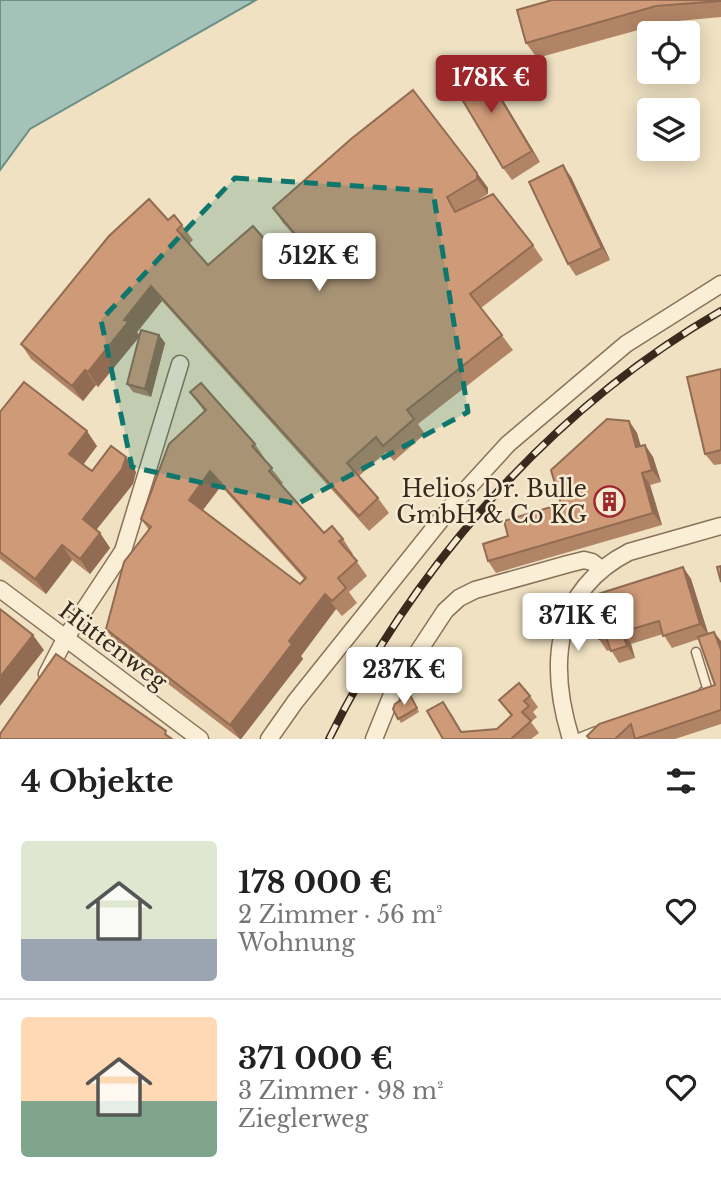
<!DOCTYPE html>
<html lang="de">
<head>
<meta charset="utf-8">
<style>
	:root { --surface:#fff; --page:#f6f6f6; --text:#222; --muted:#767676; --line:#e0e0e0; --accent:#9b272a }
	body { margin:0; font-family:"Libre Baskerville",serif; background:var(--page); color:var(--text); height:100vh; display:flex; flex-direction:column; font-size:26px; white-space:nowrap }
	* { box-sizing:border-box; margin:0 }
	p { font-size:23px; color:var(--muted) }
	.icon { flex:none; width:38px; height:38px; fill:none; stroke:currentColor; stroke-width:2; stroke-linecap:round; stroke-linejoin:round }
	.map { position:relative; height:739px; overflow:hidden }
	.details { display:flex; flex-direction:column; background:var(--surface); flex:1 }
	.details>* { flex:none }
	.buttons { position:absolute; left:637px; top:21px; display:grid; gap:14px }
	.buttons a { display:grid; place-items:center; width:63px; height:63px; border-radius:7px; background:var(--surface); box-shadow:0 4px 18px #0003; font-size:35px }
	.price { position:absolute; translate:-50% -60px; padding:0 16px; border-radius:7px; background:#fff; color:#222; font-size:23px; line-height:46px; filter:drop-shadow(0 2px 4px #0008) }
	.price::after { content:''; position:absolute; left:50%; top:42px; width:21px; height:16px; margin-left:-10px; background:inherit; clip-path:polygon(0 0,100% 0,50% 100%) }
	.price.current { background:var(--accent); color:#fff }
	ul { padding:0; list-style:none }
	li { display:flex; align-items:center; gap:21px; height:175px; padding:0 21px }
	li+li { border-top:2px solid var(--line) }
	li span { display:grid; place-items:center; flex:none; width:196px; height:140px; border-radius:7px; color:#555 }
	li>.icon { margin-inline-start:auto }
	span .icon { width:84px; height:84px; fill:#fffc; stroke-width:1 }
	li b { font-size:30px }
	h2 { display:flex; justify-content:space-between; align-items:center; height:84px; padding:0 21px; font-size:30px }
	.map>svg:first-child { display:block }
	.water { fill:#a5c2b9; stroke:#6b9086; stroke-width:2 }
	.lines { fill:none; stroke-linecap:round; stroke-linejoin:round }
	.service-casing { stroke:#8a7259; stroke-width:11 }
	.minor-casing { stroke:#8a7259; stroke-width:19 }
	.service { stroke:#faeed6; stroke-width:8 }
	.minor { stroke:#faeed6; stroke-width:16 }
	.rail-casing { stroke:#392a1d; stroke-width:8 }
	.rail { stroke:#f6ebd2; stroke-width:5; stroke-dasharray:16; stroke-linecap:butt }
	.wall { fill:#b28466; fill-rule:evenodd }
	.shaded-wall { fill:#916c53 }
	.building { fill:#cf9a77; stroke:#916c53; stroke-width:2; fill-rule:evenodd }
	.marked { fill:#0f766e; fill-opacity:0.2; stroke:#0f766e; stroke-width:5; stroke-dasharray:14 9; stroke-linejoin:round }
	.labels { text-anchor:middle; stroke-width:5; stroke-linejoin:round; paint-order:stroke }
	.poi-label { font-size:23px; fill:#392a1d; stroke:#f6ebd2; text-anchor:end }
	.street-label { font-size:23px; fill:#392a1d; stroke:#f6ebd2 }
</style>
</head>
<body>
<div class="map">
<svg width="721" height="739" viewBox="0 0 721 739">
	<rect width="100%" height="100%" fill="#efe1c2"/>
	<polygon class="water" points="0,0 256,0 30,129 0,170"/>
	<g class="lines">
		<defs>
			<g id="service">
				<polyline points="696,652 708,691 703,692"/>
				<polyline points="576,739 596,731"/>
			</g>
			<g id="minor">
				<polyline points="0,589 200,739"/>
				<polyline points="47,674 65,639 123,551 180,364"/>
				<polyline points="269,739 295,702 455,502 508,444 626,344 721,284"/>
				<polyline points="374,739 395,687 445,611 459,598 475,590 568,564 584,560 592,562 601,569"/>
				<path d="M571 739C548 665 553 591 629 552L721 526"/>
			</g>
		</defs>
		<use href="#service" class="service-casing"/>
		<use href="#minor" class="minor-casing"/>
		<use href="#service" class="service"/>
		<use href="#minor" class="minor"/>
		<defs>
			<path id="rail" d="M329 739C415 565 551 409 721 311"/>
		</defs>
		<use href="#rail" class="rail-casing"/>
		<use href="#rail" class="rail"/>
	</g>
	<g class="wall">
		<polygon points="721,0 721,17 667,22 537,58 526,43 517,10"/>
		<polygon points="487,74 540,162 512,180 503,168"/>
		<polygon points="477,173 488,188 488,194 468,206 533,245 543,260 481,308 513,350 418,424 425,434 394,461 386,452 359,476 378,498 389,513 369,531 162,301 137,332 139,336 159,335 165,343 151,397 133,392 127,384 139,337 98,387 96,385 83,401 31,359 21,344 168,220 182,225 193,240 189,244 208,265 281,258 301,243 283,223 273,208"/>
		<polygon points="571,177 610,260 576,276 568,264"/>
		<polygon points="721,369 721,464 714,465 705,454"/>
		<path d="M190 392 255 444 265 459H264L283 483 281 485 324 533 343 539 353 554 352 555 367 576 349 592 357 603 342 616 336 609 301 656 303 659 241 739H240L116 644 106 629 149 530 141 519 204 411ZM221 486 304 579 300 584 203 510Z"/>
		<polygon points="0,412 97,446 83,464 92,471 126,457 136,472 133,484 96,530 100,533 110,548 90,574 72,560 46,594 0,559"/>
		<polygon points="629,421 637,433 641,446 645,445 653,457 661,482 650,485 662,525 496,573 488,561 508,536 561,504"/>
		<polygon points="683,567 691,579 708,634 721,641 721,724 675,739 636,739 635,738 634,739 589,739 587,736 715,685 699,639 672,648 663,634 631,644 635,658 619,663 611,650 607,651 599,639 599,609"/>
		<polygon points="530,696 538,707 533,712 537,717 531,722 539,733 531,739 443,739 451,713 462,732 497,729 511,716 499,700"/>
		<polygon points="413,699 419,712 401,723 393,709"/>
	</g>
	<g class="shaded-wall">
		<polygon points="479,62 487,74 540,162 532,151"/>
		<polygon points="563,165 571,177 610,260 602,248"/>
		<polygon points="477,173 488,188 488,194 477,179"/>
		<polygon points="151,286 162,301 137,332 140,336 98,387 88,372 124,320"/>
		<polygon points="159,335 165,343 151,397 145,389"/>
		<polygon points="85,370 96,385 83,401 72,386"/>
		<polygon points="629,421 637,433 644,459 636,447"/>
		<polygon points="87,431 97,446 80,469 69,454"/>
		<polygon points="645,445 653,457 661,482 652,470"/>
		<polygon points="126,457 136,472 133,484 93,534 83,519"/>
		<polygon points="210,471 221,486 199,515 189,500"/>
		<polygon points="642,473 650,485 662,525 653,513"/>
		<polygon points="100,533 110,548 90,574 80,559"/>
		<polygon points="62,545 72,560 46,594 35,579"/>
		<polygon points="683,567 691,579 709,636 700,624"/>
		<polygon points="325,594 336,609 301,656 303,659 241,739 240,739 230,725 289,641"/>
		<polygon points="622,632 631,644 635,658 627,646"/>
		<polygon points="714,632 721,641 721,650"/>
		<polygon points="33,635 44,650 0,706 0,677"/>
	</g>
	<g class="building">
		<polygon points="552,0 721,0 721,1 656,6 526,43 517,10"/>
		<polygon points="479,62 532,151 503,168 450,79"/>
		<polygon points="413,90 477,173 477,179 447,197 455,212 493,194 533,245 470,294 502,335 407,410 414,419 383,446 376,437 347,463 378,498 359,516 151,286 124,320 129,321 88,372 85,370 72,386 21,344 109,236 149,199 168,220 174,215 182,225 177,230 208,265 253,226 281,258 302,242 273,208 351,139"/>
		<polygon points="563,165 602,248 568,264 529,182"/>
		<polygon points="141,330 159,335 145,389 127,384"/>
		<polygon points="721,369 721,450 705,454 687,377"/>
		<polygon points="24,382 87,431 69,454 92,471 111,446 126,457 122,469 83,519 100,533 80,559 62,545 35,579 0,552 0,412"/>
		<path d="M201 383 255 444 252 446 272 468 269 471 324 533 332 526 343 539 339 541 357 561 338 578 346 588 332 601 325 594 289 641 292 644 230 725 106 629 124 562 151 527 141 519 169 444 206 410 190 392ZM210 471 306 578 300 584 189 500Z"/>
		<polygon points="607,419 629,421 636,447 645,445 652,470 642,473 653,513 488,561 483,544 508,536 504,521 561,504 551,470"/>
		<polygon points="721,566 721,582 717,567"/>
		<polygon points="683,567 700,624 663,636 659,621 622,632 627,646 611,651 606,637 599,639 591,612 599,609 595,595"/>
		<polygon points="0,609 33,635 0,677"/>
		<polygon points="714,632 721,650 721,710 635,739 631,724 615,739 590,739 587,736 599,724 715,685 698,637"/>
		<polygon points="56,654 166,731 165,734 172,739 0,739 0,734"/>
		<polygon points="519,683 530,696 524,701 529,706 522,712 531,721 511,739 443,739 427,711 443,702 461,732 497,729 512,715 499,700"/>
		<polygon points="410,695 417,708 398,719 393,709 395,704"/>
	</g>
	<path class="marked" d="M235 178 433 191 468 412 297 504 132 467 101 320Z"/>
	<defs>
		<symbol id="building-ring" viewBox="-11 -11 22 22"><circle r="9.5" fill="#f6ebd2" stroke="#9b272a" stroke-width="1.5"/><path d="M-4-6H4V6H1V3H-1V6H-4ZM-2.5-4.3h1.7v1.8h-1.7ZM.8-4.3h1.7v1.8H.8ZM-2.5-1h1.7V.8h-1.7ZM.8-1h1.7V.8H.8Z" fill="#9b272a"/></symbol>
	</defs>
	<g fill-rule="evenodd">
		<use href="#building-ring" x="592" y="484" width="35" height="35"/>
	</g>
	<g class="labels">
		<g class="poi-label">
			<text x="587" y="497">Helios Dr. Bulle<tspan x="587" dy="26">GmbH &amp; Co KG</tspan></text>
		</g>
		<g class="street-label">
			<text transform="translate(113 646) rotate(37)" y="8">Hüttenweg</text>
		</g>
	</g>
</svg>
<div class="buttons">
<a><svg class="icon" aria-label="locate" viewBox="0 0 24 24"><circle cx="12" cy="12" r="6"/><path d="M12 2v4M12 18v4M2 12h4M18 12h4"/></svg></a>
<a><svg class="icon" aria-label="layers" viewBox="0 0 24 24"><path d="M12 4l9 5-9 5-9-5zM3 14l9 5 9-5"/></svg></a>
</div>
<b class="price current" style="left:491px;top:115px">178K €</b>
<b class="price" style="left:319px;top:293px">512K €</b>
<b class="price" style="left:578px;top:653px">371K €</b>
<b class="price" style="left:404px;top:707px">237K €</b>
</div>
<section class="details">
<h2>4 Objekte<svg class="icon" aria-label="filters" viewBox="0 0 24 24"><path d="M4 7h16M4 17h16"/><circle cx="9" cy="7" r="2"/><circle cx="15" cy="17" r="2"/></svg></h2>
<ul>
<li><span style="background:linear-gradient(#dfe7d0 70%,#9aa5b1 0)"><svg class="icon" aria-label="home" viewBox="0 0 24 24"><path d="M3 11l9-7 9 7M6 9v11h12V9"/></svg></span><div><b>178 000 €</b><p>2 Zimmer · 56 m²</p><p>Wohnung</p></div><svg class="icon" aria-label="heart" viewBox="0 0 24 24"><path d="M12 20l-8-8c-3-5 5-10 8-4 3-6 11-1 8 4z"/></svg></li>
<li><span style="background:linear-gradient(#ffd9b3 60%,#7fa58c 0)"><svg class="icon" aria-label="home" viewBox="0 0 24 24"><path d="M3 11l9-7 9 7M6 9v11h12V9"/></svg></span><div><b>371 000 €</b><p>3 Zimmer · 98 m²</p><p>Zieglerweg</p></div><svg class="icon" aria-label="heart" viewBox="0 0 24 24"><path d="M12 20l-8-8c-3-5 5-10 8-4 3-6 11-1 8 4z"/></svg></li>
</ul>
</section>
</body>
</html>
